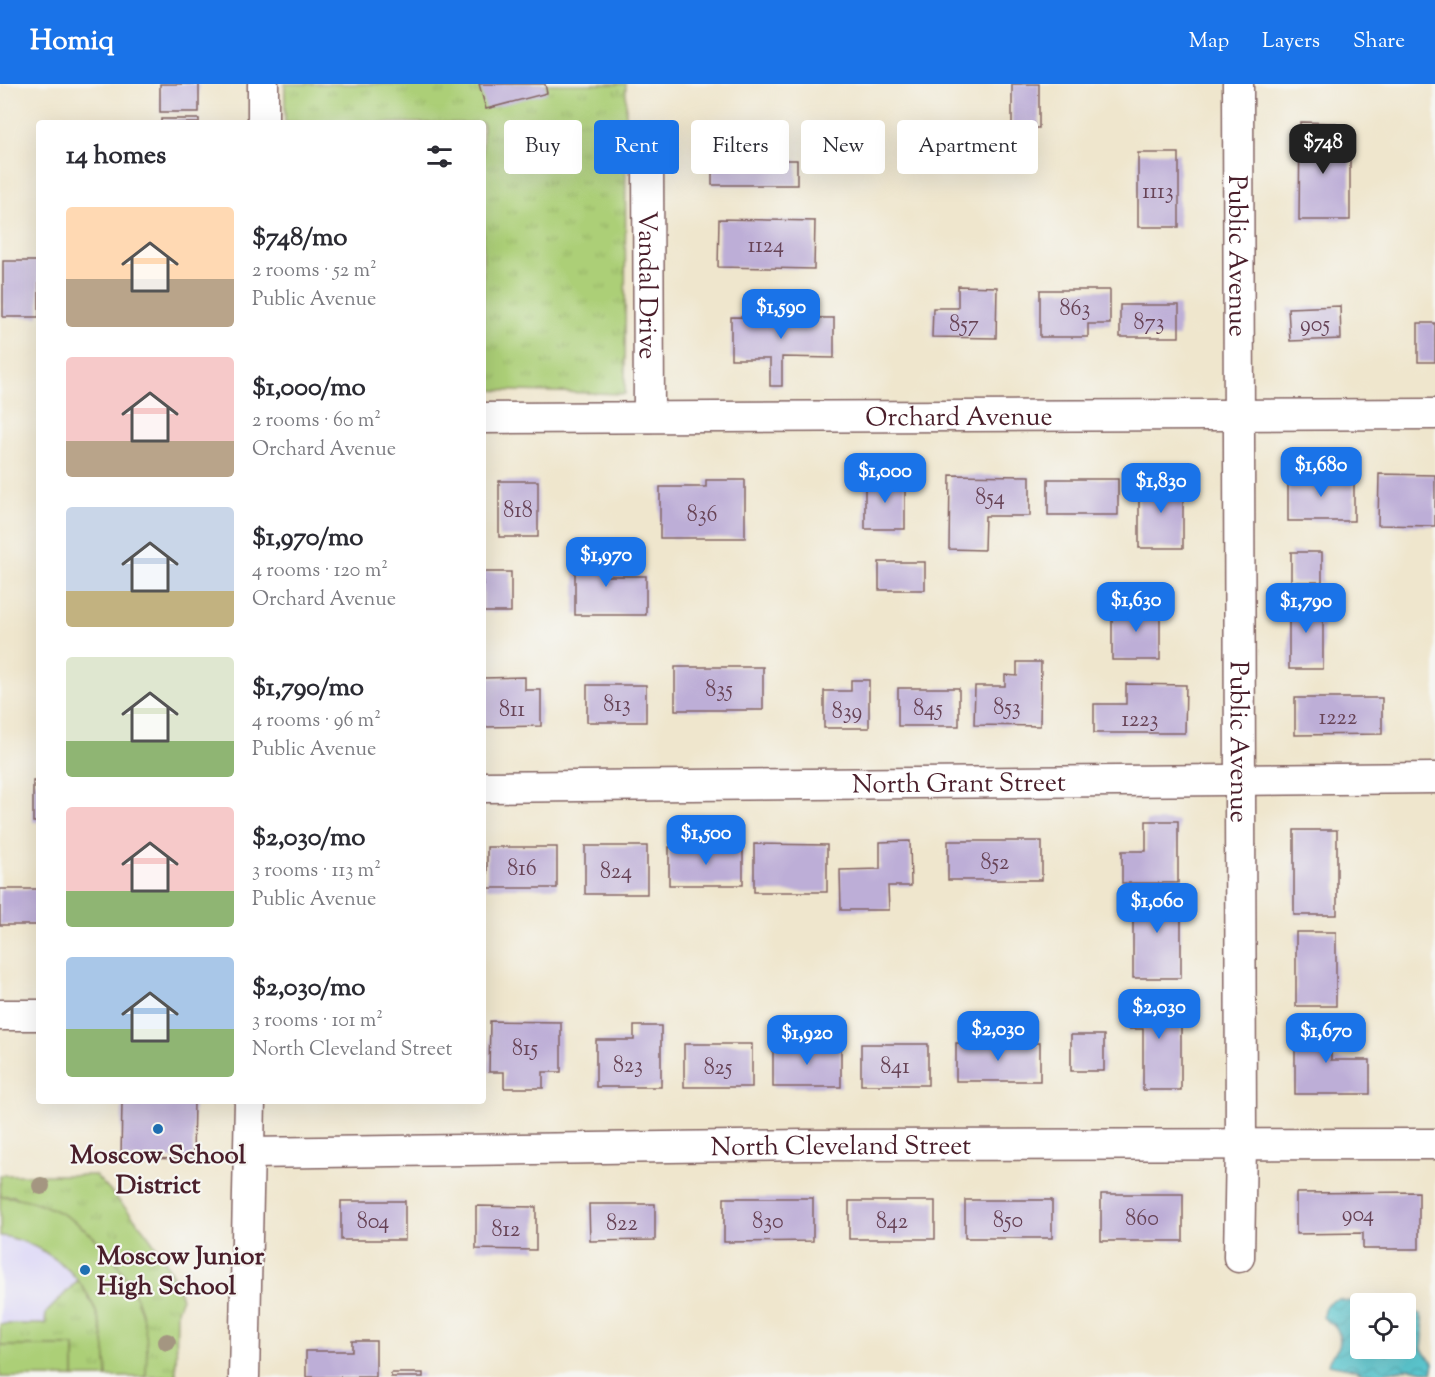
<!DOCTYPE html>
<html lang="en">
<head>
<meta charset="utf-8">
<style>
	:root { --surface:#fff; --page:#f7f7f7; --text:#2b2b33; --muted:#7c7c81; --accent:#1a73e8 }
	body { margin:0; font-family:"Sorts Mill Goudy",serif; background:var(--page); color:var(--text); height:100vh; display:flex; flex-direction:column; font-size:22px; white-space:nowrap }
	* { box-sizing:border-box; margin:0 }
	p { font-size:20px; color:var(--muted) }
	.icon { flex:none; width:33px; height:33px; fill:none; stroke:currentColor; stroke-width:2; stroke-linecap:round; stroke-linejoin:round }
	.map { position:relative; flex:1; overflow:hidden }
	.side { position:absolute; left:36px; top:36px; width:450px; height:984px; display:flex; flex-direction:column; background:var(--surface); border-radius:6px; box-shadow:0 6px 24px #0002 }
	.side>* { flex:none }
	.guide { position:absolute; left:504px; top:36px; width:570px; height:54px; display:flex; gap:12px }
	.tools { position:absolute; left:1350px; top:1209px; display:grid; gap:12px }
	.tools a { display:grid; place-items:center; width:66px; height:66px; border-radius:6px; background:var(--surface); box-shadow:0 6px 24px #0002; font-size:30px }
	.price { position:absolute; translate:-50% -51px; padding:0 14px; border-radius:12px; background:var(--accent); color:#fff; font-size:20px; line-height:39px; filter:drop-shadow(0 2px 3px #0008) }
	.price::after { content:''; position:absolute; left:50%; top:36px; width:18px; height:14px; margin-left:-9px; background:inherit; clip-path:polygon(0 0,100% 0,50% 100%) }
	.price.current { background:#222; color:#fff }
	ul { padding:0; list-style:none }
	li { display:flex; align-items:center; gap:18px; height:150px; padding:0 30px }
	li span { display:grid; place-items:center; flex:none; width:168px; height:120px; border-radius:6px; color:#555 }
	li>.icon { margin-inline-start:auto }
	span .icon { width:72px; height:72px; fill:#fffc; stroke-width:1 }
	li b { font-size:26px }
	h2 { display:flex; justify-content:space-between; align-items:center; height:72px; padding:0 30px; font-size:26px }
	.chip { padding:0 21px; border-radius:6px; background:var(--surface); box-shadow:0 6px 24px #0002; font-size:21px; line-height:54px }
	.chip.current { background:var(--accent); color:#fff }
	header { display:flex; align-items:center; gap:36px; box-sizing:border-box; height:84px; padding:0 30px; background:var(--accent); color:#fff }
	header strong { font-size:28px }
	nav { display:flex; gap:33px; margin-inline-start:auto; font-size:21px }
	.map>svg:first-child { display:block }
	.built { fill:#dbd6f7 }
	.grass { fill:url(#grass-tufts); stroke:#7b7751; stroke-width:1.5 }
	.pitch { fill:#accf77; stroke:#7b7751; stroke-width:1.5 }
	.water { fill:url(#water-waves); stroke:#52747e; stroke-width:1.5 }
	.building { fill:#bdaed7 }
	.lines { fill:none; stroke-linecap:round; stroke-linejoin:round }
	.minor-casing { stroke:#846564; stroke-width:33 }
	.minor { stroke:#fff; stroke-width:30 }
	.tree { fill:#a49681 }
	.poi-dot { fill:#1f6fb2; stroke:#f6f6f2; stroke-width:2 }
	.labels { text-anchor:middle; stroke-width:4.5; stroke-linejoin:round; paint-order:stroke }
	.number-label { font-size:22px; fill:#674356 }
	.street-label { font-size:26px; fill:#4a1f2b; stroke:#f6f6f2 }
	.poi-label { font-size:26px; font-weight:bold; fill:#4a1f2b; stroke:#f6f6f2 }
</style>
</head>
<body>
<header>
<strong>Homiq</strong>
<nav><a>Map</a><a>Layers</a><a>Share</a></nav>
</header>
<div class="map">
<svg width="1435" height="1293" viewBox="0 0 1435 1293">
	<defs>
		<pattern id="grass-tufts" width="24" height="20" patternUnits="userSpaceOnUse" patternTransform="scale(1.5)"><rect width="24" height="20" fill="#accf77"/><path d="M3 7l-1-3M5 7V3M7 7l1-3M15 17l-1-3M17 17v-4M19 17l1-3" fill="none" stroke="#96b167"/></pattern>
		<pattern id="water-waves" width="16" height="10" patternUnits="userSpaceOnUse" patternTransform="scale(1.5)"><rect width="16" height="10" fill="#5bc8d0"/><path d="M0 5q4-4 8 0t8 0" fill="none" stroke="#51abb3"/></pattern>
	</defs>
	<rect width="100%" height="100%" fill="#f6f6f2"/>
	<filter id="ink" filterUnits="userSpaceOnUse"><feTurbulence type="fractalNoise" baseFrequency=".0167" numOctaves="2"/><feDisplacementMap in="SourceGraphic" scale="12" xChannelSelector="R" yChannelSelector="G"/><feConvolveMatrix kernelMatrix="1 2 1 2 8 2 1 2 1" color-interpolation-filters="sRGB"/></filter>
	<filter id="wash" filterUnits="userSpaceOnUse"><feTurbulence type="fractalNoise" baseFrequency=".008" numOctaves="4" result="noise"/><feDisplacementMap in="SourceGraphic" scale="24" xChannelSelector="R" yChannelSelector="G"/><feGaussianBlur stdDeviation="1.35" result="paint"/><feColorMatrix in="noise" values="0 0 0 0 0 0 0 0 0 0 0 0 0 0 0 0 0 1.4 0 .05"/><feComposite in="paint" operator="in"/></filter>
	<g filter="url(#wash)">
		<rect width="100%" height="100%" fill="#efe6cd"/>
		<polygon class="built" points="0,1091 95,1091 135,1135 166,1176 182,1214 177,1226 176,1293 0,1293"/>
		<g class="grass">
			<polygon points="285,0 626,0 625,310 483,306 483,39 285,39"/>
			<path d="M0 1091H95C133 1132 162 1160 182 1214L177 1226 176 1293H146V1252L15 1112H0Z"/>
			<path d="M78 1196C100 1226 107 1257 107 1293H74V1262H0V1240H45L46 1229Z"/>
		</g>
		<g class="pitch">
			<path d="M0 1112C74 1115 136 1180 146 1251 148 1265 146 1280 146 1293H107C106 1239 92 1196 43 1167 30 1160 15 1153 0 1152Z"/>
			<rect x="0" y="1262" width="74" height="31"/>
		</g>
		<path class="water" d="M1339 1215 1346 1217 1373 1219 1360 1220V1264H1406V1227L1421 1230 1424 1246 1422 1264 1425 1270 1434 1279 1432 1289 1410 1284 1380 1290 1362 1289 1354 1285 1328 1280C1329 1273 1331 1273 1335 1268 1342 1262 1341 1248 1334 1241 1330 1238 1326 1237 1323 1233 1324 1221 1327 1217 1339 1215Z"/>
		<g id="blocks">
			<g class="building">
				<rect x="160" y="0" width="39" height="28"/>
				<polygon points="479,0 545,0 547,9 486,25"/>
				<rect x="1012" y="0" width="27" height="44"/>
				<rect x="161" y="35" width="38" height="4"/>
				<polygon points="1300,38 1336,39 1336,74 1350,74 1350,136 1299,136"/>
				<polygon points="712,64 769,64 769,76 797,76 797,101 712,101"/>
				<rect x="1138" y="69" width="41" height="74"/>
				<polygon points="719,135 815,137 814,185 718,183"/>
				<rect x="3" y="177" width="36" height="56"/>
				<polygon points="958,202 997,203 996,254 932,253 933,224 958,224"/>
				<polygon points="1040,206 1110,206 1110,240 1088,240 1088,253 1040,253"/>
				<rect x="1120" y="221" width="59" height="32"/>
				<polygon points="1340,222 1341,255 1290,257 1288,224"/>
				<polygon points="731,233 834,234 834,274 782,273 782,302 770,302 770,275 731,275"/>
				<rect x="1418" y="239" width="17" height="39"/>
				<polygon points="1379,390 1435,391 1435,442 1378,441"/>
				<polygon points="950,391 1030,392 1030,432 985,432 984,466 949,465"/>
				<rect x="1288" y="391" width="66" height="46"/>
				<rect x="865" y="394" width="40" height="51"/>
				<rect x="1048" y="395" width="70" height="36"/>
				<polygon points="706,396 745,396 745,454 660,454 660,403 706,403"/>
				<rect x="1139" y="396" width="44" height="68"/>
				<rect x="499" y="397" width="39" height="56"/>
				<polygon points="575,465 606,465 606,492 646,492 646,531 575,531"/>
				<rect x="1291" y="468" width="31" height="30"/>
				<rect x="879" y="478" width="46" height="28"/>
				<rect x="483" y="488" width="28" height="40"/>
				<rect x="1289" y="515" width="34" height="70"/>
				<rect x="1112" y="522" width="48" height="54"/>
				<polygon points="1017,578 1041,578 1040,642 974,641 975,602 1005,602 1005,591 1017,592"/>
				<rect x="675" y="583" width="88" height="43"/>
				<polygon points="525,593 525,606 541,606 541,642 483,643 483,594"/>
				<polygon points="851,596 869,596 869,644 824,644 824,607 851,607"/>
				<polygon points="1126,600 1186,601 1185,649 1094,649 1094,620 1126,620"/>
				<rect x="587" y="601" width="59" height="37"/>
				<rect x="898" y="604" width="61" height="38"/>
				<polygon points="1295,614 1382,614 1382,650 1295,651"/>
				<rect x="33" y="697" width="6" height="41"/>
				<polygon points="1146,737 1178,737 1178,799 1122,799 1122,767 1146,767"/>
				<rect x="1294" y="746" width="43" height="85"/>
				<polygon points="910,757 911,802 888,802 889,826 841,826 840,786 880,785 880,758"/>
				<rect x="948" y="757" width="94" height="39"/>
				<polygon points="754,760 827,761 827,808 754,808"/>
				<rect x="585" y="762" width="62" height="48"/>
				<rect x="487" y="763" width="70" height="41"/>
				<rect x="669" y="763" width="74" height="38"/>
				<rect x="0" y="805" width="39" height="36"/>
				<rect x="1133" y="807" width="48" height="87"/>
				<rect x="1296" y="848" width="40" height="74"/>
				<polygon points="1128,913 1181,913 1181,1006 1143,1006 1143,945 1128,945"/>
				<polygon points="490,937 561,938 561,988 543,988 543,1004 504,1004 504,988 489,988"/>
				<polygon points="1295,938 1331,938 1331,976 1370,976 1370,1010 1295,1010"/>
				<polygon points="634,942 661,942 661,1003 596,1003 596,956 634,956"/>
				<rect x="1071" y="951" width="33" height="36"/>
				<rect x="956" y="959" width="84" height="38"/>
				<rect x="684" y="960" width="68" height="43"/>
				<rect x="861" y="960" width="67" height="41"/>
				<rect x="773" y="961" width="68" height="42"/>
				<polygon points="122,1017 194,1017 193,1075 121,1074"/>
				<polygon points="1419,1108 1419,1165 1363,1165 1363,1149 1296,1150 1296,1109"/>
				<rect x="1101" y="1110" width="82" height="47"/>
				<polygon points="724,1114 813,1114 813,1157 724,1158"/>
				<rect x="965" y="1116" width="87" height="38"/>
				<rect x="341" y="1117" width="64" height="39"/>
				<rect x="849" y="1117" width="86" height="38"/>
				<polygon points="589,1120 655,1120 655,1156 590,1157"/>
				<polygon points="476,1122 536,1123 536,1166 476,1165"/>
				<polygon points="352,1257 376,1257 376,1293 306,1293 306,1267 352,1267"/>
				<rect x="391" y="1289" width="32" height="4"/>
			</g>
		</g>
	</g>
	<g filter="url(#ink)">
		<use href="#blocks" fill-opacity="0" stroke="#846564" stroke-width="1.5"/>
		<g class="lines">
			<defs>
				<g id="minor">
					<polyline points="263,0 263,39"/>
					<path id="s1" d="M1238 0 1241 1060 1239 1173"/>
					<path id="s2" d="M648 71 649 333"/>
					<path id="s3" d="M483 334 1435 330"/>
					<path id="s4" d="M483 703 1435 694"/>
					<polyline points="0,931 39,931"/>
					<path id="s5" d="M249 1069 805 1061 1435 1060"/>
					<polyline points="244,1293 250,1017"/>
				</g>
			</defs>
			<use href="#minor" class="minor-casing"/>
			<use href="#minor" class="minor"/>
		</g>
		<g class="tree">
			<circle cx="41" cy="1102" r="9"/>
			<circle cx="167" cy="1258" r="9"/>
		</g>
	</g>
	<g class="poi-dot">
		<circle cx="158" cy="1045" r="6"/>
		<circle cx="85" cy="1186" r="6"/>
	</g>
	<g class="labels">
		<g class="number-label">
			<text x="1158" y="114">1113</text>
			<text x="766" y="168">1124</text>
			<text x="1075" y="231">863</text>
			<text x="1149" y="245">873</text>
			<text x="964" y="247">857</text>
			<text x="1315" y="247">905</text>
			<text x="990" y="420">854</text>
			<text x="518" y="433">818</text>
			<text x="702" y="437">836</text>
			<text x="719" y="612">835</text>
			<text x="617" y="627">813</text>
			<text x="1007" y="630">853</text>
			<text x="928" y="631">845</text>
			<text x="512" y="632">811</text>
			<text x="847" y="634">839</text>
			<text x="1338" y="640">1222</text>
			<text x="1140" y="642">1223</text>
			<text x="995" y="785">852</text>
			<text x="522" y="791">816</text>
			<text x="616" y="794">824</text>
			<text x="525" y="971">815</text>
			<text x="628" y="988">823</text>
			<text x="895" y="989">841</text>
			<text x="718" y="990">825</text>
			<text x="1358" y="1137">904</text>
			<text x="1142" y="1141">860</text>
			<text x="1008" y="1143">850</text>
			<text x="373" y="1144">804</text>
			<text x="768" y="1144">830</text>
			<text x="892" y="1144">842</text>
			<text x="622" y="1146">822</text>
			<text x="506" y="1152">812</text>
		</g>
		<g class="street-label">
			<text dy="9" stroke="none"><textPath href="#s1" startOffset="172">Public Avenue</textPath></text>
			<text dy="9" stroke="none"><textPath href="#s2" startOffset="130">Vandal Drive</textPath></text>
			<text dy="9" stroke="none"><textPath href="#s3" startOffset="476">Orchard Avenue</textPath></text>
			<text dy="9" stroke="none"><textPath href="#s1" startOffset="658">Public Avenue</textPath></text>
			<text dy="9" stroke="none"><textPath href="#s4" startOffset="476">North Grant Street</textPath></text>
			<text dy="9" stroke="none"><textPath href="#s5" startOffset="592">North Cleveland Street</textPath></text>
		</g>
		<g class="poi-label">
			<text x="158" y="1079">Moscow School<tspan x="158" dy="30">District</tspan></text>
			<text x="97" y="1180" text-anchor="start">Moscow Junior<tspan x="97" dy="30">High School</tspan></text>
		</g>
	</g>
</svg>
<div class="tools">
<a><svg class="icon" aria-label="locate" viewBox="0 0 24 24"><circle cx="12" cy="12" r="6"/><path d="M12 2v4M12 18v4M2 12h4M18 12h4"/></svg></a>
</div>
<b class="price current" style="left:1323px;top:91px">$748</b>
<b class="price" style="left:781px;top:256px">$1,590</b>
<b class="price" style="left:1321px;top:414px">$1,680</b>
<b class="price" style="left:885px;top:420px">$1,000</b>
<b class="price" style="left:1161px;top:430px">$1,830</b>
<b class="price" style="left:606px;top:504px">$1,970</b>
<b class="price" style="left:1136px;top:549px">$1,630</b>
<b class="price" style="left:1306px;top:550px">$1,790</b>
<b class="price" style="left:706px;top:782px">$1,500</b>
<b class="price" style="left:1157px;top:850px">$1,060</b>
<b class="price" style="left:1159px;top:956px">$2,030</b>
<b class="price" style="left:998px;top:978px">$2,030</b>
<b class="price" style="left:1326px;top:980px">$1,670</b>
<b class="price" style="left:807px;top:982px">$1,920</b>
<div class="guide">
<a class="chip">Buy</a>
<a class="chip current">Rent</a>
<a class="chip">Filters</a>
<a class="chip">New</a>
<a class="chip">Apartment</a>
</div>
<section class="side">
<h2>14 homes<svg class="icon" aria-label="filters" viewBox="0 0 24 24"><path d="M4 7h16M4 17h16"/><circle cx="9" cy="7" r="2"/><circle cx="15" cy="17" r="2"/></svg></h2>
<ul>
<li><span style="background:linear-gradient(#ffd9b3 60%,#b9a48a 0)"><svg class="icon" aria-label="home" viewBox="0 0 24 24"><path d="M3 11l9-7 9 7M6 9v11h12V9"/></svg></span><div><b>$748/mo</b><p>2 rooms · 52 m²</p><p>Public Avenue</p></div></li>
<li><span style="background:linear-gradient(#f6c9c9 70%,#b9a48a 0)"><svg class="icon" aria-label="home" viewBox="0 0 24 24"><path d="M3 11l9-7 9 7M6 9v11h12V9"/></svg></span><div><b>$1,000/mo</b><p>2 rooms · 60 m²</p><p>Orchard Avenue</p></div></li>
<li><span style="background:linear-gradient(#c9d6e8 70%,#c2b280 0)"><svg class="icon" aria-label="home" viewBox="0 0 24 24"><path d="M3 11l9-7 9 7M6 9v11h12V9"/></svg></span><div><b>$1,970/mo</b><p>4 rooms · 120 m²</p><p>Orchard Avenue</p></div></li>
<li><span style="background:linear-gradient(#dfe7d0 70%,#8fb573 0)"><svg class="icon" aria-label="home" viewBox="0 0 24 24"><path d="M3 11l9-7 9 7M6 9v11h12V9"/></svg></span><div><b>$1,790/mo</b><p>4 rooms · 96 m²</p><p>Public Avenue</p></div></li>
<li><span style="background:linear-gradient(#f6c9c9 70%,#8fb573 0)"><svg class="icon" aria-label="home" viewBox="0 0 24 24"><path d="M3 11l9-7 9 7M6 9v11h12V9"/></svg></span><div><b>$2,030/mo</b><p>3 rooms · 113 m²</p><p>Public Avenue</p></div></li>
<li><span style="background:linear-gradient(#a9c7e8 60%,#8fb573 0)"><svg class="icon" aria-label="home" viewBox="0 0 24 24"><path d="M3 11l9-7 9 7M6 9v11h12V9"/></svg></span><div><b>$2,030/mo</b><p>3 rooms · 101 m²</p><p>North Cleveland Street</p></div></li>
</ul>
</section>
</div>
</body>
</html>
